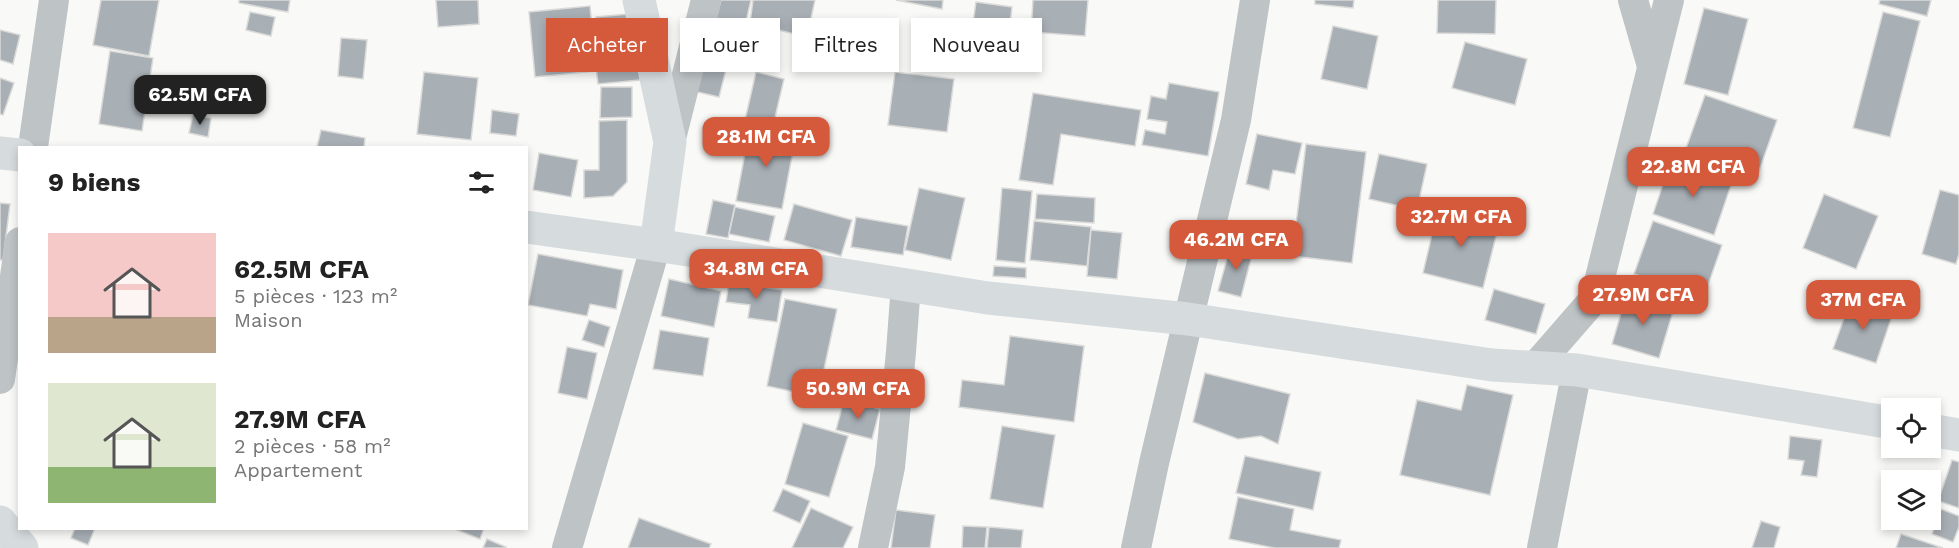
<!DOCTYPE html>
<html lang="fr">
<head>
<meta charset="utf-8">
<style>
	:root { --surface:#fff; --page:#f6f6f6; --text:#222; --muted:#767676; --accent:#d45a3b }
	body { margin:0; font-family:"Work Sans",sans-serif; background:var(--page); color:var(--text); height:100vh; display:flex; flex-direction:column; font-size:22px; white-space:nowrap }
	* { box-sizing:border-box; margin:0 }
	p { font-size:20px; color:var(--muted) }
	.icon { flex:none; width:33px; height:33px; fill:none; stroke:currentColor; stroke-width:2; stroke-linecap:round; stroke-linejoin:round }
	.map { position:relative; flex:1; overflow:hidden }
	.drawer { position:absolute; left:18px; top:146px; width:510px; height:384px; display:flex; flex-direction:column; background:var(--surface); border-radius:0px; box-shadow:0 3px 9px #0003 }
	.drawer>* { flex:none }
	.top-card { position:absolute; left:546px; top:18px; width:570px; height:54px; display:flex; gap:12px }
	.controls { position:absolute; left:1881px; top:398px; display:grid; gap:12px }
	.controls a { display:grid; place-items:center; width:60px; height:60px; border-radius:0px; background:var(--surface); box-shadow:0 3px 9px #0003; font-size:30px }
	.price { position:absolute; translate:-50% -51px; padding:0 14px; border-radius:12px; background:var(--accent); color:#fff; font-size:20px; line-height:39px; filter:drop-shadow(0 2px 3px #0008) }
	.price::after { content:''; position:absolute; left:50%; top:36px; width:18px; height:14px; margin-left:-9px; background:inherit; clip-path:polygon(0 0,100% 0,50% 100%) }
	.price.active { background:#222; color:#fff }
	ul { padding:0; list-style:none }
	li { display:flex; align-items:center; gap:18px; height:150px; padding:0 30px }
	li span { display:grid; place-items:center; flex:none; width:168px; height:120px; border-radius:0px; color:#555 }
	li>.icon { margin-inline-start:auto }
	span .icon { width:72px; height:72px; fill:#fffc; stroke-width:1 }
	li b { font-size:26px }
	h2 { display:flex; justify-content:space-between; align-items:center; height:72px; padding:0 30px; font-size:26px }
	.chip { padding:0 21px; border-radius:0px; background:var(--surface); box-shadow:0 3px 9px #0003; font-size:21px; line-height:54px }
	.chip.active { background:var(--accent); color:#fff }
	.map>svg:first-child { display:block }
	.building { fill:#a8afb5; stroke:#dadad9; stroke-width:1.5 }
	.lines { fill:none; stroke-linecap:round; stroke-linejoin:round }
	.street { stroke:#bec3c6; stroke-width:30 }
	.secondary { stroke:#d6dbde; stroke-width:33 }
</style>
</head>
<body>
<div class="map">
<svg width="1959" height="548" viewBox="0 0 1959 548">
	<rect width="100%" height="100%" fill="#f9f9f7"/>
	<g class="building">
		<polygon points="101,0 159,0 149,56 93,45"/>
		<polygon points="239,0 290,0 288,12 239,3"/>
		<polygon points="436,0 478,0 479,24 438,27"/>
		<polygon points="721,0 751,0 745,26 716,19"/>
		<polygon points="753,0 815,0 807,37 750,23"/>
		<polygon points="896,0 943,0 942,9"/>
		<polygon points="1033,0 1088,0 1085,36 1031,32"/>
		<polygon points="1315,0 1354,0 1353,8 1315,4"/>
		<polygon points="1438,0 1496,0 1495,34 1437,33"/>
		<polygon points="1880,0 1931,0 1927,16 1879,4"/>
		<polygon points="976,2 1012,7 1008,41 971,37"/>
		<polygon points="590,6 596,71 535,77 529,12"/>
		<polygon points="1704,8 1748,19 1728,95 1684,84"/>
		<polygon points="250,12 275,17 271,36 246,30"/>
		<polygon points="1883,12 1920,21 1890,137 1853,128"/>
		<polygon points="629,14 632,46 599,49 596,17"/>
		<polygon points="1333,26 1378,36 1367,89 1321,79"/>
		<polygon points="0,30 20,35 13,64 0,60"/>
		<polygon points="708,31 734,38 719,97 693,91"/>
		<polygon points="341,38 367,40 363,79 338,76"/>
		<polygon points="1465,42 1527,59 1515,105 1452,88"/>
		<polygon points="638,49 640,80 598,84 596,67 602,66 601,52"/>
		<polygon points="110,51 153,58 142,131 99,124"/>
		<polygon points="424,72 478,78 471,140 417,134"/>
		<polygon points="756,72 784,79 773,126 745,120"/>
		<polygon points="895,72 954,79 947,132 888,125"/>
		<polygon points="0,78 14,83 3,115 0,114"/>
		<polygon points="1169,83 1219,92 1208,156 1142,145 1145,130 1165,134 1167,122 1147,119 1151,96 1166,99"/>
		<polygon points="601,87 632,87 632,117 600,118"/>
		<polygon points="1033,93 1141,110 1135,146 1061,134 1053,185 1019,180"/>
		<polygon points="1705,95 1777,120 1755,182 1683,157"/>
		<polygon points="492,110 519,114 516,136 490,133"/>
		<polygon points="193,115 211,118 208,137 189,133"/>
		<polygon points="627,120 627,182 613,196 584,198 584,170 599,170 599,121"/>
		<polygon points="750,127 796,135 782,209 736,201"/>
		<polygon points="321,130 365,138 364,147 317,147"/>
		<polygon points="1257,134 1302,143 1295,174 1273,170 1269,190 1246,184"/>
		<polygon points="1306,144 1366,152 1352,263 1292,256"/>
		<polygon points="539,153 578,160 571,197 533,190"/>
		<polygon points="1379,154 1427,164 1417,210 1369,199"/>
		<polygon points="1671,161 1732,182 1714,235 1653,214"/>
		<polygon points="919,188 965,198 951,260 905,250"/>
		<polygon points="1002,188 1032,191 1025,263 996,260"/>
		<polygon points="1940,190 1959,195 1959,254 1956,264 1922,254"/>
		<polygon points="1037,194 1095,198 1094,223 1035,219"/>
		<polygon points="1824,194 1878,216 1856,269 1803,248"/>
		<polygon points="713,200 735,205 728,238 706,234"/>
		<polygon points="0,203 10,204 3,260 0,260"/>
		<polygon points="794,204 852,220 841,256 784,240"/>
		<polygon points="735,207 775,216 769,242 729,234"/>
		<polygon points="1438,209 1499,224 1483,288 1423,273"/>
		<polygon points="856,217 908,226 903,255 851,247"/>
		<polygon points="1034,221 1091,227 1087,266 1030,260"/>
		<polygon points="1653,221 1722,245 1700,308 1679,300 1682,291 1634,274"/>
		<polygon points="1091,230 1122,233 1117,279 1087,276"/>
		<polygon points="1231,245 1253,251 1241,297 1218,291"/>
		<polygon points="538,254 623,270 616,309 590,304 587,316 528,305"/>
		<polygon points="994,266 1026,268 1026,278 993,276"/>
		<polygon points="669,279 721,291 714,327 661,316"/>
		<polygon points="729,282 782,290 777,322 748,318 750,305 726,302"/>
		<polygon points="1494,289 1545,304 1536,334 1485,320"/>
		<polygon points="1627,293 1674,308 1659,358 1612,344"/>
		<polygon points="785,299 837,309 818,397 767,386"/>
		<polygon points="1851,299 1893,313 1876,363 1833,349"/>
		<polygon points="589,320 610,327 604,347 582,340"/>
		<polygon points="660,330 709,338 703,376 653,369"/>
		<polygon points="1010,336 1084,346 1074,422 959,407 962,380 1004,385"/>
		<polygon points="567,347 597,353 587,399 558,393"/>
		<polygon points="1205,373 1290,394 1278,444 1261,436 1238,439 1193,422"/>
		<polygon points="1467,385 1513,395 1490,495 1400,475 1417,400 1461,410"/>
		<polygon points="844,400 880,409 872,439 836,430"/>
		<polygon points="803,423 848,436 829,497 785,484"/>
		<polygon points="1002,426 1055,435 1043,508 990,499"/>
		<polygon points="1790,436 1822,440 1817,477 1801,475 1804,461 1788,459"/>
		<polygon points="1245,456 1321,472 1313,510 1236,493"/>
		<polygon points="1952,460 1959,462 1959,508 1938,501"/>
		<polygon points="783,489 810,501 800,523 773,511"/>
		<polygon points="1238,497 1294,509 1290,530 1341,540 1339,548 1275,548 1229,539"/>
		<polygon points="811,508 853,527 843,548 792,548"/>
		<polygon points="1941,509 1959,516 1959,527 1953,542 1932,534"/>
		<polygon points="896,510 935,515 930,548 891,548"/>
		<polygon points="639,518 711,544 709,548 628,548"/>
		<polygon points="1761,521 1780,527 1774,548 1752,548"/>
		<polygon points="963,526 987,527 985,548 962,548"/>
		<polygon points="989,527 1023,530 1021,548 987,548"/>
		<polygon points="75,528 95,528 88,545 71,538"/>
		<polygon points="452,528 484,528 480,539"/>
		<polygon points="1901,534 1943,548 1896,548"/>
		<polygon points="487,539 506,547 506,548 483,548"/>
	</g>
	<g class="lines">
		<g class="street">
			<polyline points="1633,0 1652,66"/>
			<polyline points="670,142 706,0"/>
			<polyline points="33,147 54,0"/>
			<polyline points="1535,367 1595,298 1669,0"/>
			<polyline points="0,379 20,242"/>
			<polyline points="567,548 656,245"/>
			<polyline points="873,548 890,467 901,352 906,284"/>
			<polyline points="1136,548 1154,463 1236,120 1255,0"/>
			<polyline points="1542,548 1577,370"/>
		</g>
		<g class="secondary">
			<polyline points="639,0 670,142 656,245"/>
			<polyline points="0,153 20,155"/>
			<polyline points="526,227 656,245 988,298 1188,319 1492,365 1577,370 1892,423"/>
			<polyline points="1930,430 1959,435"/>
			<polyline points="0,522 22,548"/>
		</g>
	</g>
</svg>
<div class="controls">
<a><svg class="icon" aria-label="locate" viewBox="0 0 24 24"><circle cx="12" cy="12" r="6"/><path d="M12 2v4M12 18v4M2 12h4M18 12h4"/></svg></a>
<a><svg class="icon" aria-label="layers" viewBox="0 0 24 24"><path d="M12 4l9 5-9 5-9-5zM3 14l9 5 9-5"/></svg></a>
</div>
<b class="price active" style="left:200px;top:126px">62.5M CFA</b>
<b class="price" style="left:766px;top:168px">28.1M CFA</b>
<b class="price" style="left:1693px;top:198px">22.8M CFA</b>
<b class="price" style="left:1461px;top:248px">32.7M CFA</b>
<b class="price" style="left:1236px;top:271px">46.2M CFA</b>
<b class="price" style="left:756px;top:300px">34.8M CFA</b>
<b class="price" style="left:1643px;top:326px">27.9M CFA</b>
<b class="price" style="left:1863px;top:331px">37M CFA</b>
<b class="price" style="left:858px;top:420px">50.9M CFA</b>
<div class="top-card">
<a class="chip active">Acheter</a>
<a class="chip">Louer</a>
<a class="chip">Filtres</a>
<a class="chip">Nouveau</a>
</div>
<section class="drawer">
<h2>9 biens<svg class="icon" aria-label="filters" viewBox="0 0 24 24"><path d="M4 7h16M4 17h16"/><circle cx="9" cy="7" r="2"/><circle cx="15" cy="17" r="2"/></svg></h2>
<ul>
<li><span style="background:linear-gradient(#f6c9c9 70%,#b9a48a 0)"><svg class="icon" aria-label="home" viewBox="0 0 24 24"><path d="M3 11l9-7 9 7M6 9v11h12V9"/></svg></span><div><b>62.5M CFA</b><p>5 pièces · 123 m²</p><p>Maison</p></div></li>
<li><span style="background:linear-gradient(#dfe7d0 70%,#8fb573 0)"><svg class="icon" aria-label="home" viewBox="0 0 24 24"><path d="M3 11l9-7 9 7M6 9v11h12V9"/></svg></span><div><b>27.9M CFA</b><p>2 pièces · 58 m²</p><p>Appartement</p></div></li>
</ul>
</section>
</div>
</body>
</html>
